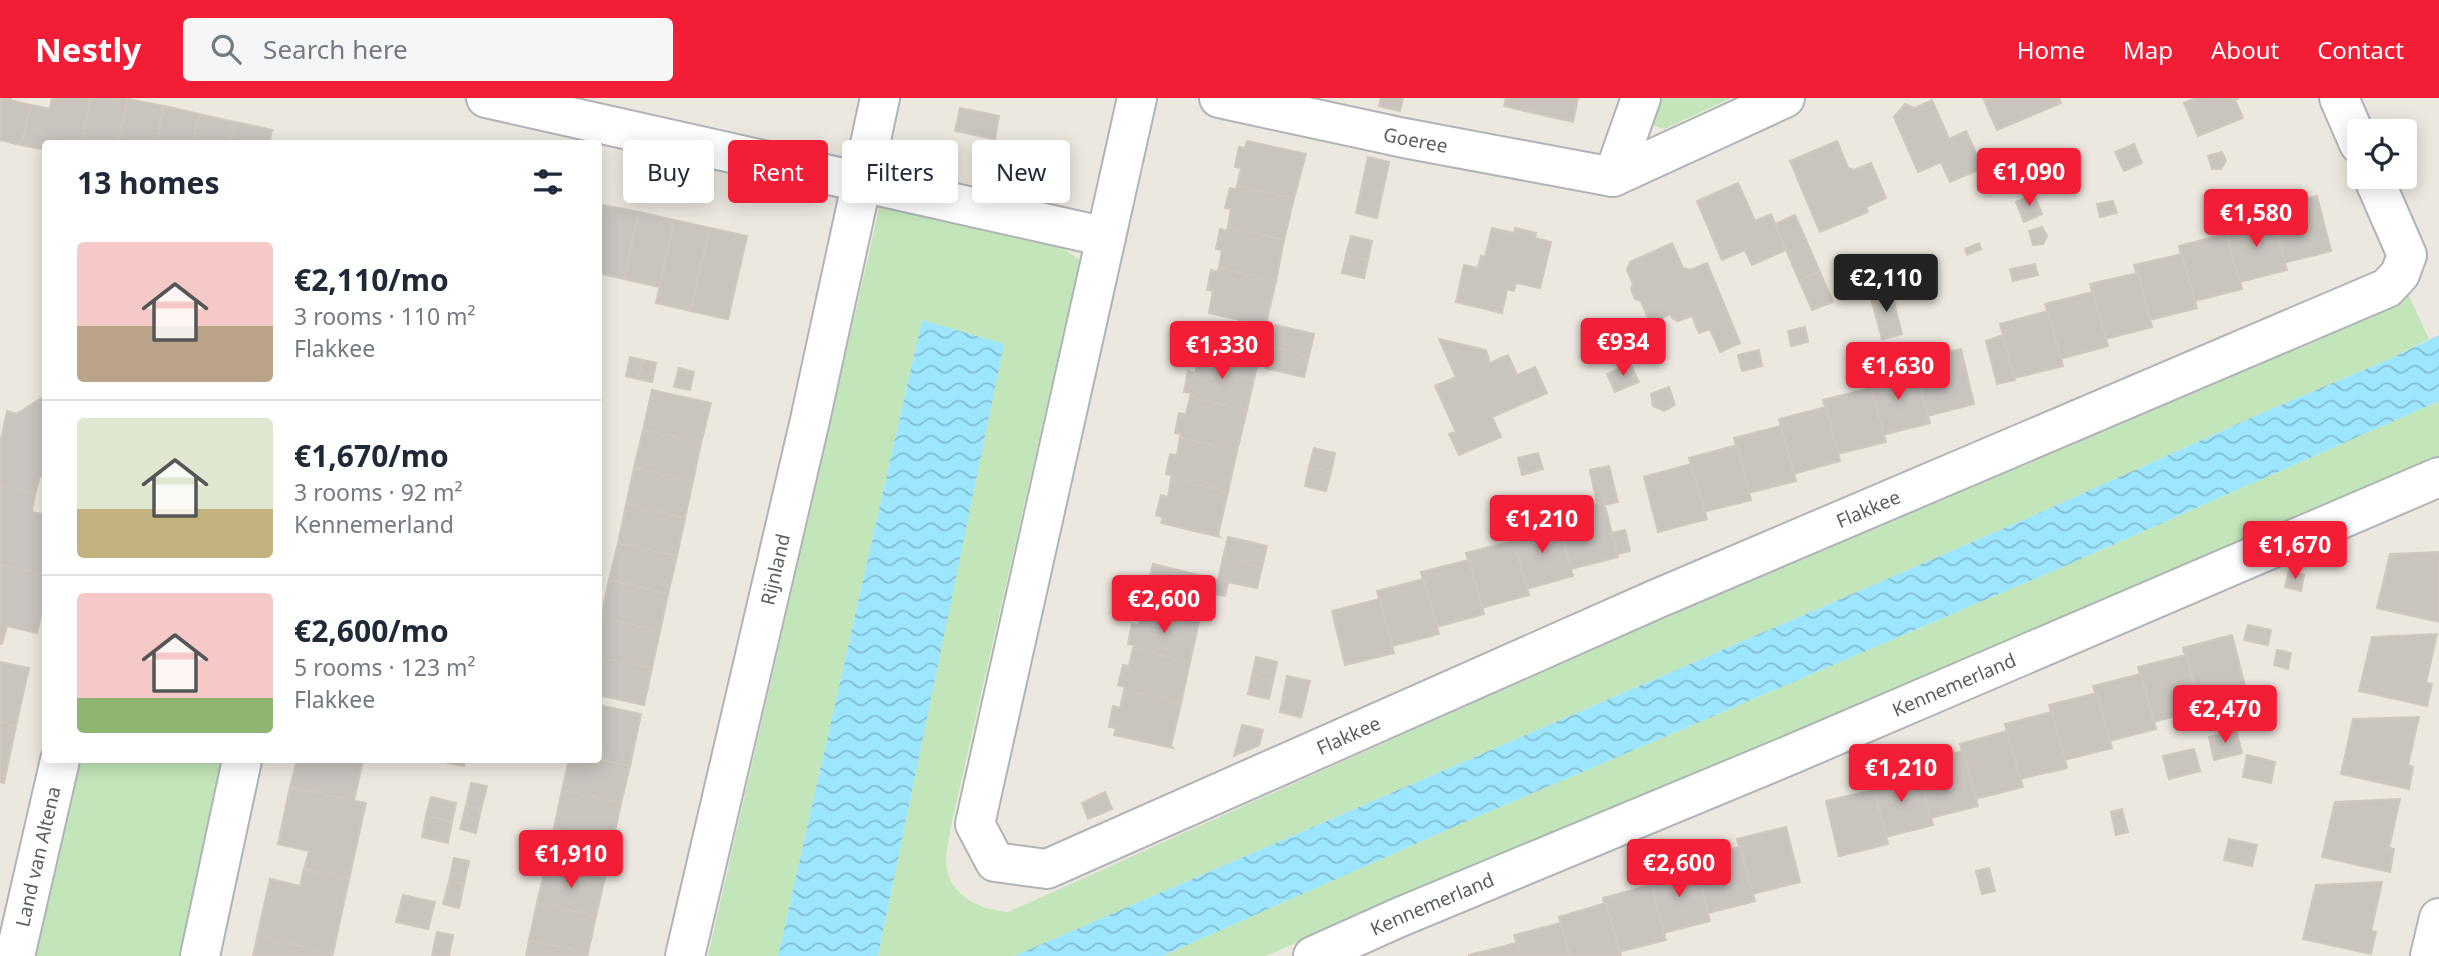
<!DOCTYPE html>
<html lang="en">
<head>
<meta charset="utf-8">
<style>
	:root { --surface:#fff; --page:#f6f6f7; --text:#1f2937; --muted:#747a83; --line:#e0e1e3; --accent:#f31e36 }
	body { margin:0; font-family:"Noto Sans",sans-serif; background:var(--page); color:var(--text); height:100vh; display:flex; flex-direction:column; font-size:26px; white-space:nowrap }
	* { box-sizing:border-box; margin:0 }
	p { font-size:23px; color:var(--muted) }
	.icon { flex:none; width:38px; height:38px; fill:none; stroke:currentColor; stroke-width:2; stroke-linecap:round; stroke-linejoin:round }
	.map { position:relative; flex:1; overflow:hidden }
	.sheet { position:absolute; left:42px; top:42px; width:560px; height:623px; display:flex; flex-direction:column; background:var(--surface); border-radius:7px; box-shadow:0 4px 18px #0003 }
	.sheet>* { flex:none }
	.guide { position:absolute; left:623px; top:42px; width:665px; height:63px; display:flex; gap:14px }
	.buttons { position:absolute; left:2347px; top:21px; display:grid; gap:14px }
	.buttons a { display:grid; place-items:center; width:70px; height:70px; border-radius:7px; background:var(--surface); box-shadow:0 4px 18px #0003; font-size:35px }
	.price { position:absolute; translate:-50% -60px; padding:0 16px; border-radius:7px; background:var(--accent); color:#fff; font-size:23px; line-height:46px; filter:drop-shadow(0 2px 4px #0008) }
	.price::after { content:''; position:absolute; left:50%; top:42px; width:21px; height:16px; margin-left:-10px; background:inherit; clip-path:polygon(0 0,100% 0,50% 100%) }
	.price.selected { background:#222; color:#fff }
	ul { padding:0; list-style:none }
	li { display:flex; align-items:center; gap:21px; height:175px; padding:0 35px }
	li+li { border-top:2px solid var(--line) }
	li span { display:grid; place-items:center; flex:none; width:196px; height:140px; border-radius:7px; color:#555 }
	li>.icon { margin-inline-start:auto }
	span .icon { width:84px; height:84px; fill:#fffc; stroke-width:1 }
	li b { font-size:30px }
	h2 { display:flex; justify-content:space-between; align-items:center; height:84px; padding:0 35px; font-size:30px }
	.pill { padding:0 24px; border-radius:7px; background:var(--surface); box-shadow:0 4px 18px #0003; font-size:24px; line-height:63px }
	.pill.selected { background:var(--accent); color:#fff }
	header { display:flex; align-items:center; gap:42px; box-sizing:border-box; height:98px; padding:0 35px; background:var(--accent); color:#fff }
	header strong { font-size:33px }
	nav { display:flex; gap:38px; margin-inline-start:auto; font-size:24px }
	.search { width:490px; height:63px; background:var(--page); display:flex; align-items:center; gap:18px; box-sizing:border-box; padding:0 24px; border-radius:7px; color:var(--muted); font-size:26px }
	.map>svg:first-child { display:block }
	.green { fill:#c2e6b9 }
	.water { fill:url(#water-waves) }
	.building { fill:#c9c4be; stroke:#d1c7bd; stroke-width:2 }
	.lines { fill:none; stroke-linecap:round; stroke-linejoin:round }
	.minor-casing { stroke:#b0b4b8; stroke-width:42 }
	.minor { stroke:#fff; stroke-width:38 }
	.labels { text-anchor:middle; stroke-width:6; stroke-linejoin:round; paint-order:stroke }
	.street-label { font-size:19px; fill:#585e61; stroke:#fff }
</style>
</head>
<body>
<header>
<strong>Nestly</strong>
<div class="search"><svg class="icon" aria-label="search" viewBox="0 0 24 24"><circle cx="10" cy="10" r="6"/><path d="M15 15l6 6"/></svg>Search here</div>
<nav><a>Home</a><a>Map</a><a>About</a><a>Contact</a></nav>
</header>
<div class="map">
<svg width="2439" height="858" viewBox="0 0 2439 858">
	<defs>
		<pattern id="water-waves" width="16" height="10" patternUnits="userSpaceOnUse" patternTransform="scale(1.75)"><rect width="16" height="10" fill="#9ce7ff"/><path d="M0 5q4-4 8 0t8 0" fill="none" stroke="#82bed2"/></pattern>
	</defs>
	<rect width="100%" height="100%" fill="#ece7df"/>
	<g class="green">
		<polygon points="1656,0 1731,0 1664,31 1650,26"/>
		<path d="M880 107 1046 140 1080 162 951 728C950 739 946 751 946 761 946 796 978 812 1008 814L1755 478 2409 198 2429 241 2385 263 2262 315 2030 419 1014 858H878L1003 246 922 222 778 858H708Z"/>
		<polygon points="2439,303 2439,362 1265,858 1162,858 1458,727 2067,467"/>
		<polygon points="66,662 229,662 185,858 26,858"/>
	</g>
	<g class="water">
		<polygon points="922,222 1004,246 878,858 778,858"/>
		<polygon points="2439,237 2439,303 2067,467 1458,727 1162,858 1014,858 2030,419 2262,315 2385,263"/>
	</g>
	<g class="building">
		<polygon points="0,0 11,0 10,2 31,7 21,47 0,42"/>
		<polygon points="52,0 91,0 81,46 46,46 46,52 21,47 31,7 50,11"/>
		<polygon points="91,0 128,1 118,46 81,46"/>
		<polygon points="1381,0 1403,0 1400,13 1379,8"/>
		<polygon points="1506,0 1578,0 1573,24 1504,8"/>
		<polygon points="1983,0 2059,0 2061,5 1997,32"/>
		<polygon points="2196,0 2239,0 2235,2 2243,20 2198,38 2184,5"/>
		<polygon points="128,1 164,8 156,46 118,46"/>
		<polygon points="1932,2 1949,41 1966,33 1983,70 1950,84 1941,64 1918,74 1894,19 1905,6 1915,10"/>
		<polygon points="164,8 199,16 193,46 156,46"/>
		<polygon points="960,10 999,18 995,41 955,33"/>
		<polygon points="199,16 235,24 230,46 193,46"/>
		<polygon points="235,24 272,32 269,46 230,46"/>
		<polygon points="1247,43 1306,56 1294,100 1237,88 1241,70 1235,69 1239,49 1245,50"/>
		<polygon points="1837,43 1848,70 1854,72 1871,65 1886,100 1866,109 1868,114 1820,134 1790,63"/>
		<polygon points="2134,46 2142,65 2124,73 2115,54"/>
		<polygon points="2222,54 2226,63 2221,71 2212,71 2208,58"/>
		<polygon points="1368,59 1389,64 1377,120 1356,115"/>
		<polygon points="1738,85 1755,123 1771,116 1786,152 1752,167 1745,152 1722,162 1697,103"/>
		<polygon points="1237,88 1294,100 1284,142 1228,129 1231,111 1225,110 1230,90 1236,92"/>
		<polygon points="2034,96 2042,116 2024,124 2016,104"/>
		<polygon points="2317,98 2331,153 2283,165 2268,110"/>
		<polygon points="2113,103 2117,115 2100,119 2097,106"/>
		<polygon points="603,107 639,114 624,181 598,175 598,128"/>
		<polygon points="639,114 674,122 659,189 624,181"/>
		<polygon points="1795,117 1820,174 1799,182 1775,126"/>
		<polygon points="2272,117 2287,172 2239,184 2224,129"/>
		<polygon points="674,122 710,130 691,213 656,205"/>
		<polygon points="1228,129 1284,142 1276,183 1219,170 1222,152 1216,151 1220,131 1227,133"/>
		<polygon points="2042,129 2047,138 2043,146 2033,147 2029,133"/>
		<polygon points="710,130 747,138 728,221 690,213"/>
		<polygon points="1492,130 1514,135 1515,130 1536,135 1535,140 1551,144 1540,190 1516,185 1514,193 1507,191 1502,215 1456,204 1464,167 1478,170 1481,158 1485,159"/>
		<polygon points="2226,136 2242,191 2194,203 2179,148"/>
		<polygon points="1351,138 1372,143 1368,162 1346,157"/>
		<polygon points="1672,145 1683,170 1690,172 1707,165 1740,245 1720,254 1710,231 1699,235 1692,218 1678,223 1673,221 1670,216 1650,225 1641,203 1635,201 1631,191 1633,186 1627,172 1630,164"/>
		<polygon points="1979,145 1981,151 1967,157 1965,151"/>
		<polygon points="2182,156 2197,210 2149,222 2134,167"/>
		<polygon points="1346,157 1368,162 1364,180 1342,175"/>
		<polygon points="2035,166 2038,177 2013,183 2010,171"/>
		<polygon points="1219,170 1276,183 1266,226 1267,228 1209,215 1213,193 1207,192 1211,172 1217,174"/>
		<polygon points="1820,174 1833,204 1812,212 1799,182"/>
		<polygon points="2138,175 2152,229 2105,241 2090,186"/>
		<polygon points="1891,192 1902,236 1882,241 1870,197"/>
		<polygon points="2093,194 2108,248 2060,261 2045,206"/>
		<polygon points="2048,213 2063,268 2014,280 2000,226"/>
		<polygon points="1275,227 1314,236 1309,258 1270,249"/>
		<polygon points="1805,229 1808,244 1791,248 1788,233"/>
		<polygon points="2003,237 2015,282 1997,286 1986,243"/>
		<polygon points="1439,241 1486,252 1490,265 1508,257 1517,277 1535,269 1547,295 1492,319 1501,339 1459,357 1449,336 1456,334 1435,288 1456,279"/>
		<polygon points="1270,249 1309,258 1304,279 1265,270"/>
		<polygon points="1961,251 1974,306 1927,318 1912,263"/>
		<polygon points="1759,252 1762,268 1742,273 1738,257"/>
		<polygon points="1200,254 1259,268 1257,268 1247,312 1190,299 1191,295 1184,294 1188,273 1195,275"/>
		<polygon points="630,259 643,262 638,281 626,278"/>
		<polygon points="643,262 656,265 652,284 638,281"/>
		<polygon points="1630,265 1639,284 1615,294 1607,276"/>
		<polygon points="679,270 694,274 690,292 674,289"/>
		<polygon points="1915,270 1930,325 1882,337 1867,282"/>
		<polygon points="1669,289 1675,307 1664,313 1653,308 1651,296"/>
		<polygon points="1871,290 1886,344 1837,356 1823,302"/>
		<polygon points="652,292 711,305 701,345 643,332"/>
		<polygon points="45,298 46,379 40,378 35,396 0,388 0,346 7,313 16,316"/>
		<polygon points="1190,299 1247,312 1237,353 1180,340 1181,336 1175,335 1179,315 1186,316"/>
		<polygon points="1826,309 1840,363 1793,376 1779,321"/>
		<polygon points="1781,328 1796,383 1748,395 1734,340"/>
		<polygon points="643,332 701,345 693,383 634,370"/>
		<polygon points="1180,340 1237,353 1228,394 1171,381 1172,377 1166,376 1170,356 1177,357"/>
		<polygon points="1737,347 1751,402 1703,414 1689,360"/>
		<polygon points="1314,350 1335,355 1331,374 1309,369"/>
		<polygon points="1538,355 1543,371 1522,377 1518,360"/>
		<polygon points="1691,366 1707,421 1658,434 1644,379"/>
		<polygon points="1609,368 1618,404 1604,407 1604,404 1597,406 1590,372"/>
		<polygon points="1309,369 1331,374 1326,393 1305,388"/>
		<polygon points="634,370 693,383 685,420 626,407"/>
		<polygon points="1171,381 1228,394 1218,437 1220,439 1161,425 1163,419 1156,417 1161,397 1168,399"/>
		<polygon points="0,388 35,396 32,414 46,417 46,477 0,467"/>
		<polygon points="1604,404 1618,459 1570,471 1555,417"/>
		<polygon points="626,407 685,420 677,458 618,445"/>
		<polygon points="1558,424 1573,478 1526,491 1510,436"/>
		<polygon points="1625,432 1630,453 1617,456 1612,435"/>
		<polygon points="1228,439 1267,448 1262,469 1223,460"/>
		<polygon points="1514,443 1529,497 1481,510 1466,455"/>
		<polygon points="618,445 677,458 668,496 609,482"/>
		<polygon points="2439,454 2439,524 2377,510 2390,456"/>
		<polygon points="1223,460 1262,469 1257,490 1218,482"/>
		<polygon points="1469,462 1484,516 1436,529 1421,474"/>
		<polygon points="1153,466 1228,484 1225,498 1206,494 1199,523 1142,510 1143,506 1137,505 1142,485 1148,486"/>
		<polygon points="0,467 46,477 46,496 37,535 7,528 2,546 0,546"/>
		<polygon points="2289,473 2304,477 2301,493 2285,489"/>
		<polygon points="1424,481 1439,536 1392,548 1377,493"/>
		<polygon points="609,482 668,496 660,533 601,520"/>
		<polygon points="1380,501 1394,555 1345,567 1332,513"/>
		<polygon points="1142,510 1199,523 1190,564 1133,551 1134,547 1128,546 1132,526 1139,527"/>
		<polygon points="601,520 660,533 652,570 598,559 598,531"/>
		<polygon points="2248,527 2271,532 2268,547 2244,542"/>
		<polygon points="2437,536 2426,585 2432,586 2427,608 2359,593 2372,539"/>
		<polygon points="2232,537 2246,592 2198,605 2183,550"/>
		<polygon points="1133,551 1190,564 1181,605 1124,592 1125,589 1118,587 1123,567 1129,568"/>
		<polygon points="2277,552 2291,555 2288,571 2274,567"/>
		<polygon points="2186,557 2201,611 2153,624 2138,569"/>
		<polygon points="598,559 652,570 644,607 598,597"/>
		<polygon points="1256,559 1277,564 1273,583 1252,578"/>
		<polygon points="0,564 29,570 16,628 0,624"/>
		<polygon points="2141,576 2156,631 2109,643 2093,588"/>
		<polygon points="1252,578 1273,583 1269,601 1248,596"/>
		<polygon points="1287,578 1310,583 1301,619 1280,614"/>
		<polygon points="1124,592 1181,605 1171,648 1173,650 1114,637 1116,630 1109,629 1113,608 1120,610"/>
		<polygon points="2097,595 2112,650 2064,662 2049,607"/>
		<polygon points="598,607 641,616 630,668 598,661"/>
		<polygon points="2052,614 2067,670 2019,681 2005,626"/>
		<polygon points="2419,619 2408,667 2413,669 2409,691 2341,676 2353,621"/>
		<polygon points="0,624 16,628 4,685 0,684"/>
		<polygon points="1242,627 1263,632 1259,647 1234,658"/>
		<polygon points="2236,632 2242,655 2214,662 2209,639"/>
		<polygon points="2007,633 2023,689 1975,701 1960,646"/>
		<polygon points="2194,651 2200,673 2169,681 2163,658"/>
		<polygon points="1963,653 1978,708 1930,720 1915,665"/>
		<polygon points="2247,657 2275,664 2271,685 2243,679"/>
		<polygon points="598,661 630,668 621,705 562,692 569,662"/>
		<polygon points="297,662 363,662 354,703 290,689"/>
		<polygon points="449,662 465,662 464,668 448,665"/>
		<polygon points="1918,672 1933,727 1885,739 1870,684"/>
		<polygon points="471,685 487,688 481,711 466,708"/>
		<polygon points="290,689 366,705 349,781 304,771 309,753 278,746"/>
		<polygon points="562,692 621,705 613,743 554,730"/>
		<polygon points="1874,692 1888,746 1839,758 1826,703"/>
		<polygon points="1105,694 1112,711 1088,721 1082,705"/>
		<polygon points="431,699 456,705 452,724 426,718"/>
		<polygon points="2400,701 2389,750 2394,751 2390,774 2322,759 2335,704"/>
		<polygon points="466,708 481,711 476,735 460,731"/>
		<polygon points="2122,711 2128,734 2116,737 2111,714"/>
		<polygon points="426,718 452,724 448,745 422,739"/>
		<polygon points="1786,729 1800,784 1752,796 1737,741"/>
		<polygon points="554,730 613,743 605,780 546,767"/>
		<polygon points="2229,741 2257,747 2252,768 2224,762"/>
		<polygon points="1740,749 1755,803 1708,815 1692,761"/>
		<polygon points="454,760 469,763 464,786 449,783"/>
		<polygon points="546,767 605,780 596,818 537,805"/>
		<polygon points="1696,768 1710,823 1663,835 1647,780"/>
		<polygon points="1989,770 1995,793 1982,796 1976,773"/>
		<polygon points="304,771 349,781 333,855 257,839 270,781 300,788"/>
		<polygon points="449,783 464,786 459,810 443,806"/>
		<polygon points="2382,784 2371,833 2376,834 2371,856 2303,841 2316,787"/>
		<polygon points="1651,787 1666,842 1618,854 1603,800"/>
		<polygon points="403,797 435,804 428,831 396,824"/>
		<polygon points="537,805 596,818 588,855 529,842"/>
		<polygon points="1606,805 1621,858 1570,858 1559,819"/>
		<polygon points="1561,825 1570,858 1520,858 1514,837"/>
		<polygon points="437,834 453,837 449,858 432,858"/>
		<polygon points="257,839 333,855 332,858 253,858"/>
		<polygon points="529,842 588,855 587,858 526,858"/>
		<polygon points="1517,845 1520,858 1469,858 1469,857"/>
	</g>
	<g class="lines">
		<defs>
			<g id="minor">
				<polyline points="486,0 1106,139"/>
				<path id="s1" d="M1137 0 975 726 995 764 1047 771 1654 502 2387 190 2400 176 2407 157 2373 79"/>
				<path id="s2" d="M1219 0 1404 40 1613 79"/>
				<polyline points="1641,0 1613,79 1785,0"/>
				<polyline points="2339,0 2359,46"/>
				<path id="s3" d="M15 858 60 662"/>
				<polyline points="200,858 242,662"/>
				<path id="s4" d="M685 858 810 322 880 0"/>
				<path id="s5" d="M1313 858 1400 819 1790 657 2439 379"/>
				<polyline points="2430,858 2439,820"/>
			</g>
		</defs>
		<use href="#minor" class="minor-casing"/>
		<use href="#minor" class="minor"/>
	</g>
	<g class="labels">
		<g class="street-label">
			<text dy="7" stroke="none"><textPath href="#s2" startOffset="201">Goeree</textPath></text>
			<text dy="7" stroke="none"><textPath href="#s1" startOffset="1736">Flakkee</textPath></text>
			<text dy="7" stroke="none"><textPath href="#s4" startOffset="397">Rijnland</textPath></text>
			<text dy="7" stroke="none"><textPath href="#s5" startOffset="696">Kennemerland</textPath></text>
			<text dy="7" stroke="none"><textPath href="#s1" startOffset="1169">Flakkee</textPath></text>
			<text dy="7" stroke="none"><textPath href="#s3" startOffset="102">Land van Altena</textPath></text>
			<text dy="7" stroke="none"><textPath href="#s5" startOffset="130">Kennemerland</textPath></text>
		</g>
	</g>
</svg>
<div class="buttons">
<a><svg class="icon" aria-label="locate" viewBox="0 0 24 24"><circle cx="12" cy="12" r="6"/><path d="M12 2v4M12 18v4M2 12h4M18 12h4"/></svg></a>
</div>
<b class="price" style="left:2029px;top:110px">€1,090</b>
<b class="price" style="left:2256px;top:151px">€1,580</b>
<b class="price selected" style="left:1886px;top:216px">€2,110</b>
<b class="price" style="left:1623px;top:280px">€934</b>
<b class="price" style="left:1222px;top:283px">€1,330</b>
<b class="price" style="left:1898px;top:304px">€1,630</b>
<b class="price" style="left:1542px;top:457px">€1,210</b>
<b class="price" style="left:2295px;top:483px">€1,670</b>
<b class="price" style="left:1164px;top:537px">€2,600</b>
<b class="price" style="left:2225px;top:647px">€2,470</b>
<b class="price" style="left:1901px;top:706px">€1,210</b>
<b class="price" style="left:571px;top:792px">€1,910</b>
<b class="price" style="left:1679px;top:801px">€2,600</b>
<div class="guide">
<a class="pill">Buy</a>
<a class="pill selected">Rent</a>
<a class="pill">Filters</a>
<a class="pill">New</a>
</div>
<section class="sheet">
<h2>13 homes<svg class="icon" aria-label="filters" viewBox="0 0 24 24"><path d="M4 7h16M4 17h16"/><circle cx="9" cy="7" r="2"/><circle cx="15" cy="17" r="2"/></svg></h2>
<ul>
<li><span style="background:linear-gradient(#f6c9c9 60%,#b9a48a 0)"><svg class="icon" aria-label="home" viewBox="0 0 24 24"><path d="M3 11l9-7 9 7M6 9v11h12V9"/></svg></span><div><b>€2,110/mo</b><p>3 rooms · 110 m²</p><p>Flakkee</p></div></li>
<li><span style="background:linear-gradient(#dfe7d0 65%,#c2b280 0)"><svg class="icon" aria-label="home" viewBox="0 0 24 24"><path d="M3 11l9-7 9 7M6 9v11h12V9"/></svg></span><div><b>€1,670/mo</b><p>3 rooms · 92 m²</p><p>Kennemerland</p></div></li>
<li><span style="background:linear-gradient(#f6c9c9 75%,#8fb573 0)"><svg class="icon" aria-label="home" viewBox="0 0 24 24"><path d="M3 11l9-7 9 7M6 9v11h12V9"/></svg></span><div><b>€2,600/mo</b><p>5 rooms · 123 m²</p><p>Flakkee</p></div></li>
</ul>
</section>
</div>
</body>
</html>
